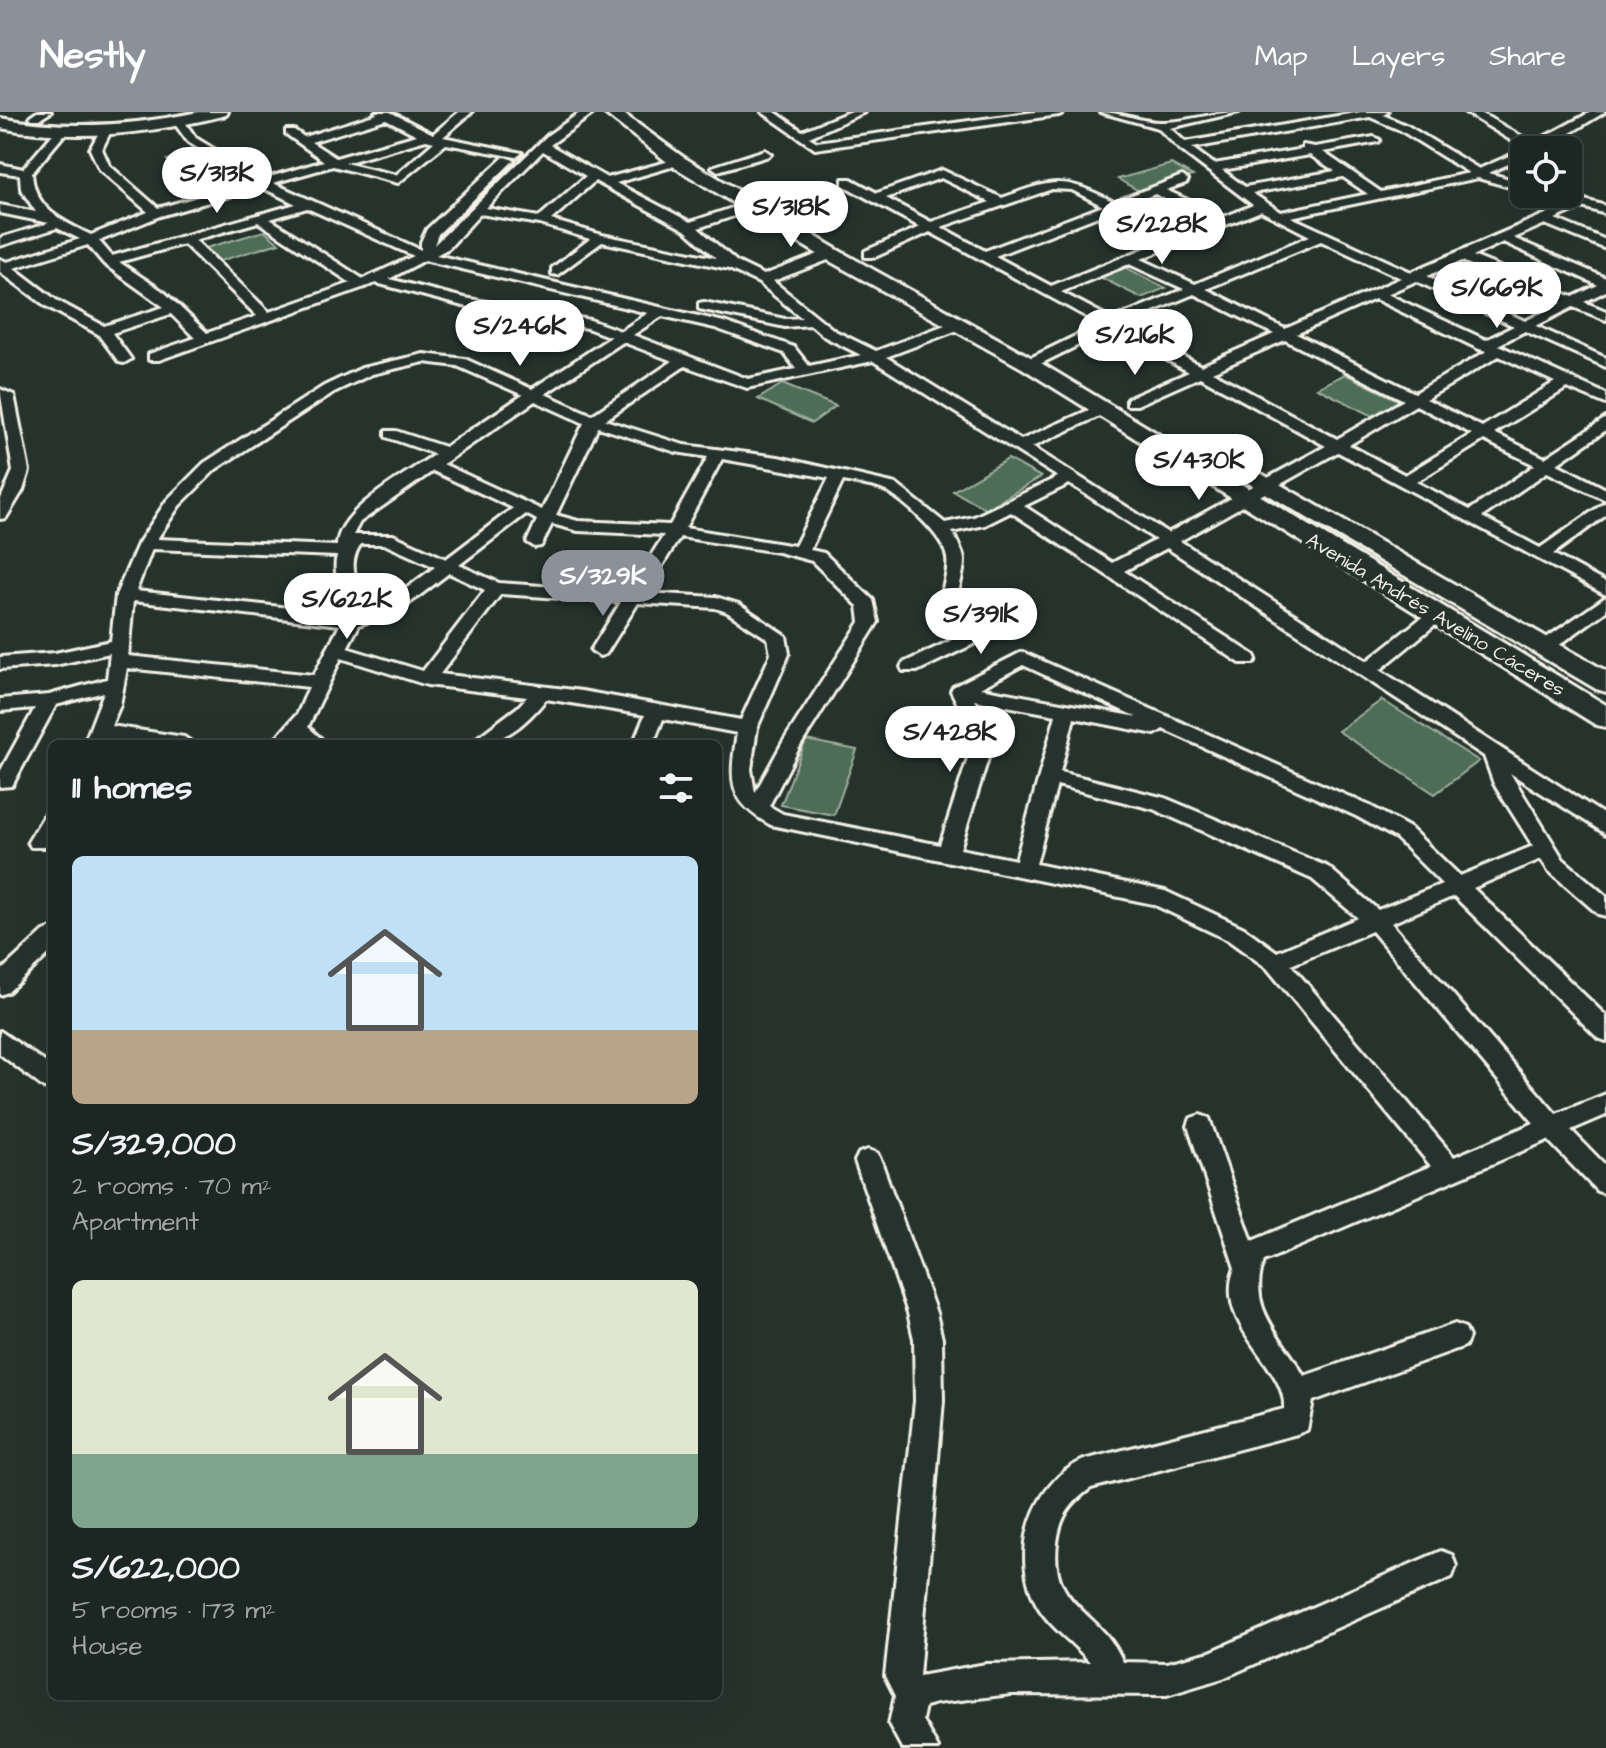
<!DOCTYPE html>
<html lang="en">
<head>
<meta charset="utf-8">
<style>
	:root { --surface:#1c2622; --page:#29322f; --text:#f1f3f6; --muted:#a0a5a5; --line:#3a4340; --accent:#8c9099 }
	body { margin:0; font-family:"Architects Daughter",sans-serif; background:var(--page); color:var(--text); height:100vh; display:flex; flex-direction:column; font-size:30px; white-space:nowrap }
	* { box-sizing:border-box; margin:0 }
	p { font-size:26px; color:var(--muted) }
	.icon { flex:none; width:44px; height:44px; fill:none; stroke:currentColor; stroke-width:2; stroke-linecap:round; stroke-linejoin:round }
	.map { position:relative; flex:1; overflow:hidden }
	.panel { position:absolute; left:48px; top:628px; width:674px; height:960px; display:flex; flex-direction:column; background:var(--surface); border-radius:12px; box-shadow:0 8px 32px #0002,0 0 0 2px var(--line) }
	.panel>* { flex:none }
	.tools { position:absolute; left:1510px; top:24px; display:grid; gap:16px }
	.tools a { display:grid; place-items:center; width:72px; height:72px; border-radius:12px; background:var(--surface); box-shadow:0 8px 32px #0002,0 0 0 2px var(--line); font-size:40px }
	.price { position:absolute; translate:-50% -68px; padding:0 18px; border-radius:28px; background:#fff; color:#222; font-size:26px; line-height:52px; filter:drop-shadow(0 2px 4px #0008) }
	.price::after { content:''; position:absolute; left:50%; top:48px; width:24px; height:18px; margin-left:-12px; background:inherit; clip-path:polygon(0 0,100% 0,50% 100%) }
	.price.active { background:var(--accent); color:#fff }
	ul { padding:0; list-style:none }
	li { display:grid; align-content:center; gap:16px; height:424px; padding:0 24px }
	li span { display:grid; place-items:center; height:248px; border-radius:12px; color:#555 }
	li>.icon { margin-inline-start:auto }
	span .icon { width:144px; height:144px; fill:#fffc; stroke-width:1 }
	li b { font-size:34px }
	h2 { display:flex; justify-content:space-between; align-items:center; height:96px; padding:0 24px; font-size:34px }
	header { display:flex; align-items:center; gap:48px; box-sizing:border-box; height:112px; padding:0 40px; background:var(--accent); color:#fff }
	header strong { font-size:38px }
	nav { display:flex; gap:44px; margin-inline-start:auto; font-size:28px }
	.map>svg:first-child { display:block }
	.green { fill:#4e6d57; stroke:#a1afa0; stroke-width:2 }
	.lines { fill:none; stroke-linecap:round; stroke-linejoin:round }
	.street-casing { stroke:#f4f1e8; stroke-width:6 }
	.secondary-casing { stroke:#f4f1e8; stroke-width:6 }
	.street { fill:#26332d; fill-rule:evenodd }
	.secondary { fill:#26332d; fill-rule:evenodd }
	.labels { text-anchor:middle; stroke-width:8; stroke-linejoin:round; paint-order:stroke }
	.far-street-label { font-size:20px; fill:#f4f1e8; stroke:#26332d }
</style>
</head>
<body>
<header>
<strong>Nestly</strong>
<nav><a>Map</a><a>Layers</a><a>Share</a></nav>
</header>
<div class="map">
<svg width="1606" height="1636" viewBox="0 0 1606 1636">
	<rect width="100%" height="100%" fill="#26332d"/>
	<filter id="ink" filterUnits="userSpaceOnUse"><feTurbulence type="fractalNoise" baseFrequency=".0125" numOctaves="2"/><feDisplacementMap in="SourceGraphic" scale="16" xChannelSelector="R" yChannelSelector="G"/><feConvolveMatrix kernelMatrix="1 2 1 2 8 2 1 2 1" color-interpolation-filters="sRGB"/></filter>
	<g filter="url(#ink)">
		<g class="green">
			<polygon points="201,39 231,63 196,73 167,48"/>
			<polygon points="1171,52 1193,64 1139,79 1118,67"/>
			<polygon points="264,119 279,131 220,149 206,136"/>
			<polygon points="1124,155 1166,176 1141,186 1100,165"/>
			<polygon points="1345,262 1402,290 1375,305 1317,276"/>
			<polygon points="782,272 836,294 812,311 758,287"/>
			<polygon points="1008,347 1041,365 986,397 953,379"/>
			<polygon points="1382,588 1479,649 1435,682 1338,619"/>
			<polygon points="806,628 857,638 834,703 781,693"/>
		</g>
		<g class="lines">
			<defs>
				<g id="street">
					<polygon points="37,0 51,0 40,7 32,7 30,5"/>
					<path d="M375 0H390L433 22 459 0H472L443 25 522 41 516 45 446 32 398 71 333 54 273 71 421 138V130L427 117 504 45 514 48 438 122 434 133 548 23 581 0H595L550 33 607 66 681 46V52L616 71 690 110 747 91H755V97L698 116 737 150 764 163 826 139H836V145L773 169 835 219 876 239 953 210H963V216L886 245 1021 328 1098 294H1108V300L1032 335 1168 421 1326 334 1200 265 1137 293H1127V287L1189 260 1111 217 1034 255H1024V249L1100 212 930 120 875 145H865V139L920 115 843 73V67H851L877 81 942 58 1002 86C1055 67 1062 64 1114 90L1182 64 1188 68 1186 71 1166 78 1224 105 1253 93 1178 36 1158 16 1100 0C1122 0 1142 11 1163 10 1188 10 1213 0 1239 0L1170 16 1185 30 1361 0H1388L1383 3 1408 14 1479 57 1525 37 1465 0H1479L1533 31 1591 0H1605L1542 38H1524V45L1488 61 1524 71V79L1478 66 1291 105 1411 160 1569 92 1543 82H1563L1606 94V102L1582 95 1555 107 1606 128V137L1545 112 1513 126 1606 166V179L1584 190 1606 199V208L1573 195 1536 214 1606 246V255L1525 219 1498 233 1606 282V292L1567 276 1494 321 1545 346 1606 306V318L1557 352 1606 377V388L1547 360 1482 405 1540 436 1606 390V403L1553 442 1606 471V483L1338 340 1180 429 1367 549 1430 499H1442L1445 503 1442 507 1380 558 1606 704V722L1510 661 1563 747 1606 784V804L1598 802 1549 759 1541 747 1473 776 1606 904V929L1598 926 1454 784 1391 811 1556 1002 1606 982V1003L1571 1018 1606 1054V1082L1597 1079 1548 1028 1264 1149C1246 1197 1282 1224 1304 1264L1455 1212 1465 1216 1469 1225 1465 1234 1313 1289 1307 1318 1297 1322 1091 1376C1070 1391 1060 1405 1057 1431 1049 1497 1101 1497 1123 1550L1167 1551 1210 1540 1441 1439 1452 1443 1456 1454 1452 1465 1223 1566 1167 1583 1011 1582 936 1591 925 1594 922 1608 938 1636H902L889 1612 895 1584 885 1564 915 1289 914 1227 908 1201 855 1049 859 1041 868 1038 877 1041 881 1049 936 1201 942 1227 943 1289 919 1564 986 1552 1090 1550C1073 1530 1048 1514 1036 1491 1010 1441 1032 1370 1084 1348L1284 1297C1288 1254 1212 1214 1235 1156L1188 1014 1191 1006 1200 1003 1209 1006 1252 1129 1431 1054 1267 856 1228 828 1153 792 771 713C726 689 730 666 737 621L663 607 653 632H633L645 603 546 587C525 613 503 632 469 632L518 595 527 585 427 573 341 546 308 615 327 632H304L298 627 293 632H271L298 601 309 575 127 556 120 593 111 614 184 625 194 632H140L106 627 104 632H84L104 580 56 593 12 674 0 675V660L35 596 0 599V587L49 583 107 567 110 541 55 553 0 557V545L55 541 111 529 116 483 138 432 167 388 204 351 324 274 362 256 424 242 465 247 532 277 611 225 587 216 463 194 376 171 159 248H149V242L195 226 171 202 112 221 131 247 124 251 119 250 98 222 46 194 0 160V147L7 150 80 127 57 116 0 134V126L49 111 0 101V93L36 100 21 77 20 63 0 60V52L23 57 58 16 68 18 32 61C34 97 62 109 91 123L148 100 100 58 90 37 102 15 112 17 102 37 109 53 158 96 252 70 188 30 172 8 174 6H182L196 26 263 67 324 49 286 22V18H294L304 25 377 2ZM1370 5 1400 18 1469 61 1381 80 1323 40 1378 30 1380 28 1374 25 1315 35 1303 33V37L1214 52 1192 36ZM386 7 417 23 336 46 311 30ZM426 28 434 30 396 63 345 51ZM543 39 586 64 539 105 486 96ZM1310 43 1335 59 1245 75 1222 58ZM1343 65 1368 82 1281 100 1252 81ZM941 66 990 90 931 110 886 86ZM595 69 685 118 716 146 602 123 551 108ZM261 75 296 92 112 144 99 129 160 104ZM1052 77 1072 78 1103 94 985 139 941 115ZM1155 82 1213 109 1051 174 995 144ZM307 96 414 144 363 167 270 107ZM1261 99 1310 124 1195 172 1141 147ZM480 102 540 112 590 127 552 156V162L557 163 602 130 729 157 759 171 802 206 785 207 704 190 699 191V197L785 215 811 213 825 225 861 243 809 254 794 235 724 210 436 143 449 136ZM258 110 351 171 269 200 195 128ZM1321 129 1401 166 1285 217 1206 177ZM1503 130 1598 173 1573 185 1473 144ZM184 132 257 204 207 221 164 180 119 150ZM88 133 104 152 164 195 104 214 56 188 14 156ZM425 148 428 149 648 201 621 219 590 208 464 186 389 167ZM1462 149 1562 191 1525 209 1427 164ZM1129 152 1184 177 1112 207 1061 180ZM1416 169 1514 214 1486 228 1387 182ZM1194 182 1274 222 1201 254 1122 212ZM1375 187 1479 237 1487 239 1415 281 1296 222ZM662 204 715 216 784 241 796 257 748 267 633 223ZM1285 228 1404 288 1337 327 1212 260ZM623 230 673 249 592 303 545 282ZM1499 244 1555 270 1482 315 1426 287ZM873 249 1058 365 974 405 945 411 896 372 778 345 684 333 605 308 685 254 747 276ZM424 250 457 254 523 283 445 335 396 319H386V325L435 342C407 362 337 398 337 434L157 427 179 394 216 357 334 280 372 262ZM535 289 584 311 542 398 443 352ZM1416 293 1472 322 1405 363 1349 333ZM598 315 676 340 708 345 670 413 578 409 556 403ZM1484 328 1535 353 1470 398 1416 370ZM722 347 829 366 795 434 685 416ZM433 359 513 396 446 447 393 423H353L360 410ZM843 369C856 372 874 373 886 379 905 390 944 424 947 446 951 472 923 506 952 528L903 551 901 555 903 559H917L1001 519 1004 515 995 509 967 521C944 505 964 471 964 449 964 440 956 428 952 420L985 413 1011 400 1240 551H1254L1256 547 1254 543 1124 459 1167 436 1484 644 1494 672 1533 734 1460 764 1410 716 1370 694 1022 540 953 575 951 579 972 620 969 643 940 733 783 702 769 694 799 636 878 510 873 488 824 441 810 438ZM1069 372 1078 377 1156 428 1112 451 1024 394ZM526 402 537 408 527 430 535 435 541 434 552 412 578 419 664 423 628 480 499 471 459 453ZM680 425 778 440 812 449 858 494 860 510 783 630 755 681 751 657 757 616 789 542 786 524 739 492 716 485 645 481ZM361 432H384L435 455 387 491 361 499C362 475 344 455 361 432ZM152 437 337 444C331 464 346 482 343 502L136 479ZM449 461 485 478 423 559 347 536 359 513 399 499ZM501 482 621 490 591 538 600 544 606 542 638 491 715 496 727 500 768 527 771 542 741 608 582 579 440 562ZM133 489 340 513 314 563 128 544ZM1023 553 1137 605 980 576ZM974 588 1056 603 1016 748 960 737 989 643 992 620ZM1074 606 1155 622 1163 617 1356 704 1396 726 1442 772 1378 798 1328 755 1165 686 1060 660ZM1057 673 1153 697 1312 767 1358 806 1277 840 1244 816 1165 779 1036 752ZM1372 819 1534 1011 1454 1045 1291 853Z"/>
					<polygon points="762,0 775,0 802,19 849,0 865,0 809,25 817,30 1035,0 1065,0 1059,3 815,37"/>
					<polygon points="765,38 771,42 769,44 718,59 712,55"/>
					<polygon points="0,277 14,283 29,359 23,378 6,406 0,407 0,389 13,359"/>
					<polygon points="1606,485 1606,499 1551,539 1539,539 1536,535 1539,531"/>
					<polygon points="52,700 52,724 45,735 31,735 28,730 45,702"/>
					<polygon points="52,816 52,839 8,880 0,883 0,860 44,819"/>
					<polygon points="0,919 52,955 52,979 44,976 0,942"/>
				</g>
				<g id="secondary">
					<path d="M198 0H228L226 3C151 22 76 30 0 16V6C66 18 133 14 198 0Z"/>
					<polygon points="603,0 621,0 683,45 838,138 1036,248 1606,593 1606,615 1596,613 1022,256 824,146 671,53"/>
					<polygon points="1253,357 1606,559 1606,580 1596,577 1245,369 1241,364 1245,359"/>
				</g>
			</defs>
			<use href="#street" class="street-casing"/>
			<use href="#secondary" class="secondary-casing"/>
			<use href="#street" class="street"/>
			<use href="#secondary" class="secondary"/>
		</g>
	</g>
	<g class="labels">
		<g class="far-street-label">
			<text transform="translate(1436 502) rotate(31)" y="7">Avenida Andrés Avelino Cáceres</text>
		</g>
	</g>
</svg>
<div class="tools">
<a><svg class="icon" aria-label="locate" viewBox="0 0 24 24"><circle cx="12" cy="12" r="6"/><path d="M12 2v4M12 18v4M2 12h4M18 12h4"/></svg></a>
</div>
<b class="price" style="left:217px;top:103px">S/313K</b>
<b class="price" style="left:791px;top:137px">S/318K</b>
<b class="price" style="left:1162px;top:154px">S/228K</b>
<b class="price" style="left:1497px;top:218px">S/669K</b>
<b class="price" style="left:520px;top:256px">S/246K</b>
<b class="price" style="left:1135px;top:265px">S/216K</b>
<b class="price" style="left:1199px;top:390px">S/430K</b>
<b class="price active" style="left:603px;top:506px">S/329K</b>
<b class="price" style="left:347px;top:529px">S/622K</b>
<b class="price" style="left:981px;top:544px">S/391K</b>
<b class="price" style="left:950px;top:662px">S/428K</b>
<section class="panel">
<h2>11 homes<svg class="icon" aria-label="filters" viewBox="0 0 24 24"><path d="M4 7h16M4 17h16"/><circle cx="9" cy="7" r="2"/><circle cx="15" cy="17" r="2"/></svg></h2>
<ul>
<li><span style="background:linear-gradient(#bfe0f5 70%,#b9a48a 0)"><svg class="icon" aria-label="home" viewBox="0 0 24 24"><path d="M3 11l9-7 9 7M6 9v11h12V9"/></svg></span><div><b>S/329,000</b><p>2 rooms · 70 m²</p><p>Apartment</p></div></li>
<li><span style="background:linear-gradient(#dfe7d0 70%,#7fa58c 0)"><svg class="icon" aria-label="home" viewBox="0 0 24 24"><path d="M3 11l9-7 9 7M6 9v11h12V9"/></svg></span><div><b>S/622,000</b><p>5 rooms · 173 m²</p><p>House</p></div></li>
</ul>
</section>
</div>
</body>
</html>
